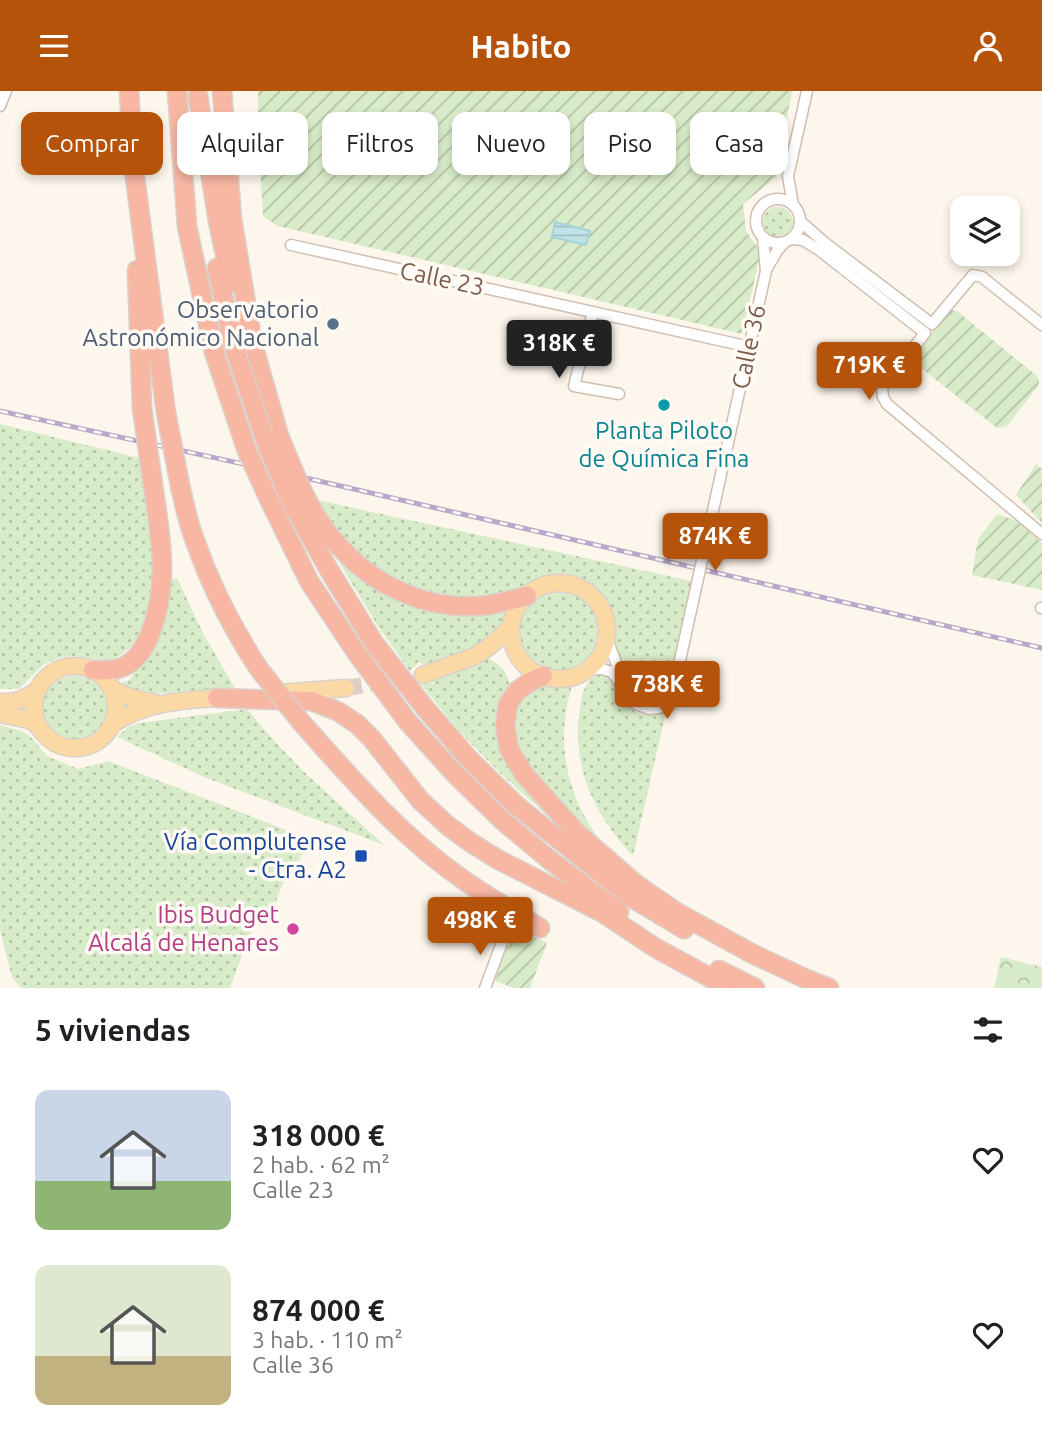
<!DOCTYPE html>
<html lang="es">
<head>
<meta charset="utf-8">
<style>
	:root { --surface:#fff; --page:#f6f6f6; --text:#202124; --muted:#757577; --accent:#b45309 }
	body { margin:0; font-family:Ubuntu,sans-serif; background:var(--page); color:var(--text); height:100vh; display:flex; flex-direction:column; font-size:26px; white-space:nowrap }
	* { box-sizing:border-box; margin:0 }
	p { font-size:23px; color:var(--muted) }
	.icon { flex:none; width:38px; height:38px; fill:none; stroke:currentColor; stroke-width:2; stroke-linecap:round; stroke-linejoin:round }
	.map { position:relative; height:897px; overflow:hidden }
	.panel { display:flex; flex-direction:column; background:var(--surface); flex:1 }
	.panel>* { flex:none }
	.guide { position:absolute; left:21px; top:21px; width:1001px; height:63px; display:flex; gap:14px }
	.fabs { position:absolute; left:950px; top:105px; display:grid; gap:14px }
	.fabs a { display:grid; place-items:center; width:70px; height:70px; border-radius:14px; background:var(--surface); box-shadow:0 4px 10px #0003; font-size:35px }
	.price { position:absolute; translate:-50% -60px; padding:0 16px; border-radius:7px; background:var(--accent); color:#fff; font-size:23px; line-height:46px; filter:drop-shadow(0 2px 4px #0008) }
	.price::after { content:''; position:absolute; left:50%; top:42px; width:21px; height:16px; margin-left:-10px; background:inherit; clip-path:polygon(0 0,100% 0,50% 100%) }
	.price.selected { background:#222; color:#fff }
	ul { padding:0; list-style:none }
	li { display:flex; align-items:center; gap:21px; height:175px; padding:0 35px }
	li span { display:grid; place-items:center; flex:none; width:196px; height:140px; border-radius:14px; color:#555 }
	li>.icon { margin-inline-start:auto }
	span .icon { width:84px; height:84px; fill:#fffc; stroke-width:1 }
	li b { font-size:30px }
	h2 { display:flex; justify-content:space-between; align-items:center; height:84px; padding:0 35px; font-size:30px }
	.chip { padding:0 24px; border-radius:14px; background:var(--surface); box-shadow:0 4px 10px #0003; font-size:24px; line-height:63px }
	.chip.selected { background:var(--accent); color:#fff }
	header { display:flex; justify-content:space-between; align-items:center; height:91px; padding:0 35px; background:var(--accent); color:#fff; font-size:32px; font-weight:700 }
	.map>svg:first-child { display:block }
	.grass { fill:url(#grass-dots) }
	.forest { fill:url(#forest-crowns) }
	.garden { fill:url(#garden-furrows) }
	.water { fill:url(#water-rules); stroke:#a5d3da; stroke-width:2 }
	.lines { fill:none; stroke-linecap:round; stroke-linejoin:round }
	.primary-tunnel { stroke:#dcd0c4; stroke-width:16; stroke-dasharray:16 8; stroke-linecap:butt }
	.street-casing { stroke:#d1beb0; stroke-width:13 }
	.primary-casing { stroke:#dad1cd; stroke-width:19 }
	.highway-casing { stroke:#dad1cd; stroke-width:21 }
	.street { stroke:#fff; stroke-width:10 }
	.primary { stroke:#fbd9a5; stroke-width:16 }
	.highway { stroke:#f7b7a3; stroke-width:18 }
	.rail-casing { stroke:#b9a8c9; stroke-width:5 }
	.rail { stroke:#fffaf3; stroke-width:2.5; stroke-dasharray:8; stroke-linecap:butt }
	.street-bridge-casing { stroke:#d1beb0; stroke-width:13; stroke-linecap:butt }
	.highway-bridge-casing { stroke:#dad1cd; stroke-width:21; stroke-linecap:butt }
	.street-bridge { stroke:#fff; stroke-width:10 }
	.highway-bridge { stroke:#f7b7a3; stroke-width:18 }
	.service-dot { fill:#5c6f8a; stroke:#fffaf3; stroke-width:2.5 }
	.culture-dot { fill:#0f9aa8; stroke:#fffaf3; stroke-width:2.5 }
	.transit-dot { fill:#1a4fb4; stroke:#fffaf3; stroke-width:2.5 }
	.hotel-dot { fill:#d1479c; stroke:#fffaf3; stroke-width:2.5 }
	.labels { text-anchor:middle; stroke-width:7; stroke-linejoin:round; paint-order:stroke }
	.street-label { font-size:24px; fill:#7a5c4d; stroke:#fffaf3 }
	.service-label { font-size:24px; fill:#4e5e75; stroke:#fffaf3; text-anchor:end }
	.culture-label { font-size:24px; fill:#0d838f; stroke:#fffaf3 }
	.transit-label { font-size:24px; fill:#164399; stroke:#fffaf3; text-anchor:end }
	.hotel-label { font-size:24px; fill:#b23c85; stroke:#fffaf3; text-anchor:end }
</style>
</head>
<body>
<header><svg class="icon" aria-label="menu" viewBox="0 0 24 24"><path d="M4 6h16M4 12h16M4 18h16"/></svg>Habito<svg class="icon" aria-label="person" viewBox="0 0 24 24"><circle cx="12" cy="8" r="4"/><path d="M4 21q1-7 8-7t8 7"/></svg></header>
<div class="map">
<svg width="1042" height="897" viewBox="0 0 1042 897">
	<defs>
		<pattern id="grass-dots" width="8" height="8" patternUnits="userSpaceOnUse" patternTransform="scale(1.75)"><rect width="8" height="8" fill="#d8ecc9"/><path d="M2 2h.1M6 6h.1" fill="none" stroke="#b4c2a5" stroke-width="1.8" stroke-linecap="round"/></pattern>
		<pattern id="forest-crowns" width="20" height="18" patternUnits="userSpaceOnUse" patternTransform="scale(1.75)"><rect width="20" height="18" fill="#d8ecc9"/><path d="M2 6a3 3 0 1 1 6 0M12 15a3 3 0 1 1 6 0" fill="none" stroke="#b4c2a5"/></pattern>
		<pattern id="garden-furrows" width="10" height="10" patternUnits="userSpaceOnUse" patternTransform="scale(1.75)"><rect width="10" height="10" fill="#d8ecc9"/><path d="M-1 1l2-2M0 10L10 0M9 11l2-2" fill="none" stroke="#b4c2a5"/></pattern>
		<pattern id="water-rules" width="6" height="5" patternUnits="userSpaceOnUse" patternTransform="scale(1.75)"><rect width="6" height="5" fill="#bfe3e8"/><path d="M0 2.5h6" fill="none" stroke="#a0bbbe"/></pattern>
	</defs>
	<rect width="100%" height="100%" fill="#fdf6ec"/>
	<g class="grass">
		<circle cx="778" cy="131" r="15"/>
		<polygon points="0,333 140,367 153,451 155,484 148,533 136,551 117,567 104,570 75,565 60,566 43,574 19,598 0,598"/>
		<path d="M317 409 692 490 670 594C666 599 661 607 654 608 639 612 620 574 616 562 612 548 616 533 611 520 605 507 596 493 584 488 564 479 545 484 527 493 521 496 515 501 508 502 431 522 352 478 317 409Z"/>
		<path d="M329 455 392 504 506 517C506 523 506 529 503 534 493 555 444 567 422 574L420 570 410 580 379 537Z"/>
		<polygon points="177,487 204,544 236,599 142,603 119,593 129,589 140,574 170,489"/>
		<circle cx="559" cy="540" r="40"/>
		<path d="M489 567C502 576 507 580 510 596L507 670 532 706 567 740 565 741 498 680 457 638 420 592 434 593 431 587Z"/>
		<path d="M600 582 608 584C631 609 622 630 666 621L633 765C594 723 571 676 580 618 582 601 585 590 600 582Z"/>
		<circle cx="75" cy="618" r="33"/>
		<path d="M540 593 572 595C553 656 569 712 608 760L562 719 519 666 512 627 519 606Z"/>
		<polygon points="247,618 276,652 303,680 384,754 204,686 117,646 128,636 139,632"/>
		<polygon points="0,634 18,639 29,644 47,665 78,678 108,670 307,747 310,751 310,754 306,753 299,770 291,771 271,823 258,821 230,897 21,897 12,886 0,839"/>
	</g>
	<polygon class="forest" points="1001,866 1042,876 1042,897 994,897"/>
	<g class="garden">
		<polygon points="258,0 792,0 776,86 743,113 746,140 761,161 742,243 278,135 263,125 258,43"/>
		<polygon points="952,219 957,220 1036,284 1039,289 1039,294 1006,336 997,337 916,273 913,268 914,263 949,221"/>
		<polygon points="1036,373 1042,378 1042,432 1016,404"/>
		<polygon points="997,423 1017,430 1042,452 1042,499 972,484 978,448"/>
		<path d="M525 843 531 844 547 852 530 897H514L495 890C502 873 505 847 525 843Z"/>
	</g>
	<polygon class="water" points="555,131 590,140 586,154 552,146"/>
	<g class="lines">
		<polyline class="primary-tunnel" points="346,597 423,584"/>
		<defs>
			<g id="street">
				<polyline points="0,15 6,0"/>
				<circle cx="778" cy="130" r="22"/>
				<polyline points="793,114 788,85 807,0"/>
				<polyline points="800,130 825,152 932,233 973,184 982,186 1042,234"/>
				<polyline points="791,148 803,149 819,159 925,242 882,297 883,306 887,313 1042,443"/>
				<polyline points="291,154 750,256"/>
				<polyline points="766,179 777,160 784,152"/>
				<polyline points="593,221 574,295 619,303"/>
				<polyline points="721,383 766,180 763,147"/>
				<polyline points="1041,517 1042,517"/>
				<polyline points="607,548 623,590"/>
				<polyline points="589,578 602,578 612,581 636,613 649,618 659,617 674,601 679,574"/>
				<polyline points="485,897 504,846"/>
			</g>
			<g id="primary">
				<circle cx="559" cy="540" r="48"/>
				<circle cx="75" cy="616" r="41"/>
				<polyline points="423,584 475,565 490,555 511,536"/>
				<path d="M111 597C126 606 139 610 156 612"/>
				<polyline points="278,602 346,597"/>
				<path d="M0 611C15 613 26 607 38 599"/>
				<polyline points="0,623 30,629 39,636"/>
				<path d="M113 633C146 610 189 609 228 606"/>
			</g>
			<g id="highway">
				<polyline points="129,0 134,79 166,322"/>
				<polyline points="177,0 187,135 214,261"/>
				<polyline points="222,0 232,128 253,254 279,345"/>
				<polyline points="198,5 218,130 231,192"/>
				<polyline points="217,177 234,256"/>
				<polyline points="137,179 142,317"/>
				<path d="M181 399C185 415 188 431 194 447 210 493 232 537 259 578"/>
				<path d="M358 474C392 502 434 518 479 515 495 514 511 509 527 505"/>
				<path d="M93 579C104 580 115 580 125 575 137 569 144 557 149 546 170 494 161 448 153 394"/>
				<polyline points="543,585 530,591 517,600 508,613 505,634 509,658 524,683 577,742 637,794 676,821 753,863 804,887 829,897"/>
				<polyline points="217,607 312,610 339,621 357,633 372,648 420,709 447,734 470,751 497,768 603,822 654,856 729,897"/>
				<path d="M301 631C349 685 398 742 458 785 484 804 513 820 540 837"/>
				<polyline points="517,715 629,805 684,838"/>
				<polyline points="503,730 551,770 619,821"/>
				<polyline points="719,879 755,897"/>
			</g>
		</defs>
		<use href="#street" class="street-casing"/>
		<use href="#primary" class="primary-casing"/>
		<use href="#highway" class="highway-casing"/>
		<use href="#street" class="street"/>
		<use href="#primary" class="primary"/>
		<use href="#highway" class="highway"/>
		<defs>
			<polyline id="rail" points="0,320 280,381 1042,557"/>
		</defs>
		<use href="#rail" class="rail-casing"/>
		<use href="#rail" class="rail"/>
		<defs>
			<polyline id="street-bridge" points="679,574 721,383"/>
			<g id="highway-bridge">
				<polyline points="234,256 267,354 291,410 329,479 374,552 425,617 469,668 517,715"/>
				<polyline points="214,261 247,360 268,406 309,490 356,561 408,631 454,682 503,730"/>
				<polyline points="142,317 153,394"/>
				<polyline points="166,322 181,399"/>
				<path d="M279 345C292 375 303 407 322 434 332 449 345 462 358 474"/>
				<polyline points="259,578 301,631"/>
			</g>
		</defs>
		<use href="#street-bridge" class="street-bridge-casing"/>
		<use href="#highway-bridge" class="highway-bridge-casing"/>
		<use href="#street-bridge" class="street-bridge"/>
		<use href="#highway-bridge" class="highway-bridge"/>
	</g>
	<circle class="service-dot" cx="333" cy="233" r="7"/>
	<circle class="culture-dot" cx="664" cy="314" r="7"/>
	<rect class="transit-dot" x="354" y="758" width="14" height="14" rx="3.5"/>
	<circle class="hotel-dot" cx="293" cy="838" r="7"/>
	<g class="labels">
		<g class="street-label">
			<text transform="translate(442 188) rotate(12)" y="8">Calle 23</text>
			<text transform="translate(749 256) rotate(-78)" y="8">Calle 36</text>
		</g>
		<g class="service-label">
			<text x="319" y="227">Observatorio<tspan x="319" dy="28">Astronómico Nacional</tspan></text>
		</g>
		<g class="culture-label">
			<text x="664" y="348">Planta Piloto<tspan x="664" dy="28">de Química Fina</tspan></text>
		</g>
		<g class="transit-label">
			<text x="347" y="759">Vía Complutense<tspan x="347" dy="28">- Ctra. A2</tspan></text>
		</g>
		<g class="hotel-label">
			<text x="279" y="832">Ibis Budget<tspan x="279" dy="28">Alcalá de Henares</tspan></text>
		</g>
	</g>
</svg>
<div class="fabs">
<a><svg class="icon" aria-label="layers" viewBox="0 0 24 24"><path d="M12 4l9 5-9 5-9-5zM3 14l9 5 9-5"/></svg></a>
</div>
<b class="price selected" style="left:559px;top:289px">318K €</b>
<b class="price" style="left:869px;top:311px">719K €</b>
<b class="price" style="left:715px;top:482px">874K €</b>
<b class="price" style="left:667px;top:630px">738K €</b>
<b class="price" style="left:480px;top:866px">498K €</b>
<div class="guide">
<a class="chip selected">Comprar</a>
<a class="chip">Alquilar</a>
<a class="chip">Filtros</a>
<a class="chip">Nuevo</a>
<a class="chip">Piso</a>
<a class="chip">Casa</a>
</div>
</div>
<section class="panel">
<h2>5 viviendas<svg class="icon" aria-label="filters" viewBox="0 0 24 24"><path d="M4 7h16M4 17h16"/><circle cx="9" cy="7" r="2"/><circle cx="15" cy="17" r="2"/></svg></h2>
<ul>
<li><span style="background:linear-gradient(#c9d6e8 65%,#8fb573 0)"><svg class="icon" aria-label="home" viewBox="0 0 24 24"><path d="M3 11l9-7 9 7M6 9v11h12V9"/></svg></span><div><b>318 000 €</b><p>2 hab. · 62 m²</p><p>Calle 23</p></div><svg class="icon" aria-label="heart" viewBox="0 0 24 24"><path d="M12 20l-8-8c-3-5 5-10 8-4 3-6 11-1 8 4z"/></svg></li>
<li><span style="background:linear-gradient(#dfe7d0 65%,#c2b280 0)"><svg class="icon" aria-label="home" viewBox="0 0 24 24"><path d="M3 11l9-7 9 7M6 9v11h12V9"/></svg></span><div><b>874 000 €</b><p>3 hab. · 110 m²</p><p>Calle 36</p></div><svg class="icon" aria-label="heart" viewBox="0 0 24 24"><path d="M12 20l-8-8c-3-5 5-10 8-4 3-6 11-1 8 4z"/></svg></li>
</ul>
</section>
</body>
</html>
